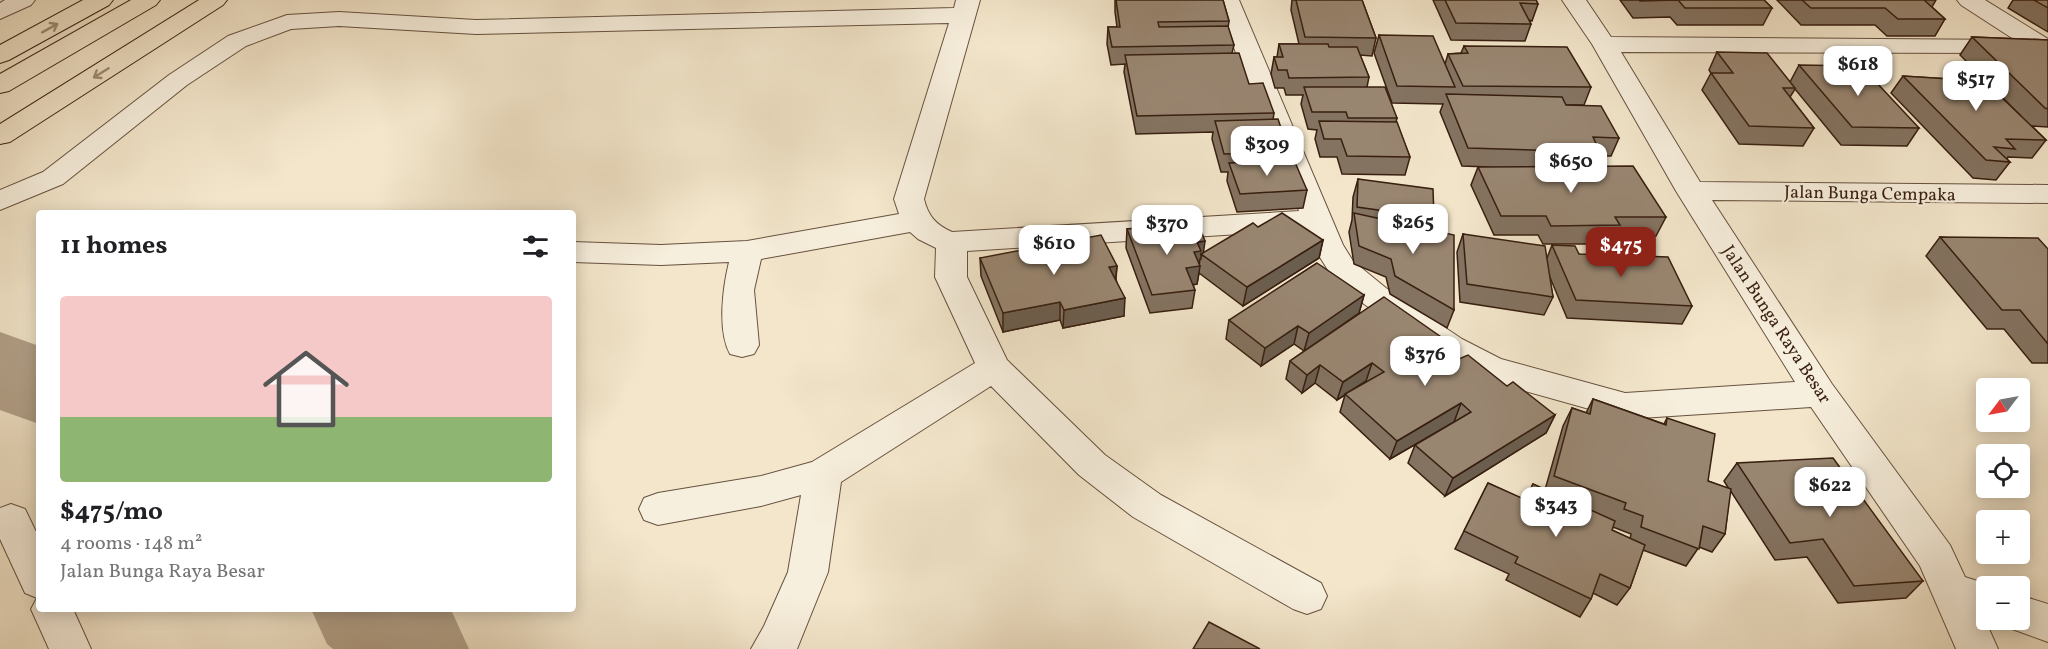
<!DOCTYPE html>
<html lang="en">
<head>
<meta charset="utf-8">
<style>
	:root { --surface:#fff; --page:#f6f6f6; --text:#202124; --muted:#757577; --accent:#8f2418 }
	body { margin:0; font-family:Vollkorn,serif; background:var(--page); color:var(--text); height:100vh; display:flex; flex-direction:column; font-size:22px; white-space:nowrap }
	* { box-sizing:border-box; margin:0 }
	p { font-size:20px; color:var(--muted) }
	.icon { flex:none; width:33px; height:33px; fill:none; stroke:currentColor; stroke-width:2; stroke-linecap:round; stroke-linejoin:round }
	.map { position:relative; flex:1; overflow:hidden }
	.panel { position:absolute; left:36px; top:210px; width:540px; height:402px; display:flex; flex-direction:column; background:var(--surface); border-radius:6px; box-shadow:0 3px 15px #0003 }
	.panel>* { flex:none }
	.needle { width:39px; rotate:238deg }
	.controls { position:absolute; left:1976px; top:378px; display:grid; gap:12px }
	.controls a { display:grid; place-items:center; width:54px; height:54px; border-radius:6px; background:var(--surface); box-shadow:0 3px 15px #0003; font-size:30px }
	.price { position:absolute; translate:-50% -51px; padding:0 14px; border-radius:12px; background:#fff; color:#222; font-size:20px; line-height:39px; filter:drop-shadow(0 2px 3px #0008) }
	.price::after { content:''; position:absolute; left:50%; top:36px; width:18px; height:14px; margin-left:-9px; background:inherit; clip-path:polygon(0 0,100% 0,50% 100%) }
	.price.on { background:var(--accent); color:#fff }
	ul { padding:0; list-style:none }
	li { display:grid; align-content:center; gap:12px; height:318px; padding:0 24px }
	li span { display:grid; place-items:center; height:186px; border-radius:6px; color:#555 }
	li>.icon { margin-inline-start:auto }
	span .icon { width:108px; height:108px; fill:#fffc; stroke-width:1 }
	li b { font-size:26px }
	h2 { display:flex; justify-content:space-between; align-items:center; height:72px; padding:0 24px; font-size:26px }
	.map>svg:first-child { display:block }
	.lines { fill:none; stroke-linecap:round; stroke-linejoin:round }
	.river { fill:#b3a28b; fill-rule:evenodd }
	.minor-casing { stroke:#67513f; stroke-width:2 }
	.highway-casing { stroke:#381f10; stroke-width:2 }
	.minor { fill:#f7efdd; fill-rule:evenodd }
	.highway { fill:#f3e6cb; fill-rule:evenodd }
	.wall { fill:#847361; stroke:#381f10; stroke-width:1.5; fill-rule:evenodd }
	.shaded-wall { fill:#6b5e4f; stroke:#381f10; stroke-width:1.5 }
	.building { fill:#998671; stroke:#381f10; stroke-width:1.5 }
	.oneway { stroke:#9f8c77 }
	.labels { text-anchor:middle; stroke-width:4.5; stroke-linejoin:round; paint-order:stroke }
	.street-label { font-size:18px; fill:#381f10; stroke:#f7efdd }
</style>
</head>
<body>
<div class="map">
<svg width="2048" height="649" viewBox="0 0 2048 649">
	<rect width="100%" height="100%" fill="#f3e6cb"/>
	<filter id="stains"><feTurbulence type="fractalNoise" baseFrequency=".00333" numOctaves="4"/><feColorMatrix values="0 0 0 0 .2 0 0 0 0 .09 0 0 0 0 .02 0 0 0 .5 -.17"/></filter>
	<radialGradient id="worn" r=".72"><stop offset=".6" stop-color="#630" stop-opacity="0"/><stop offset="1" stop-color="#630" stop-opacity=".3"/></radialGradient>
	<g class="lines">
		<g class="river">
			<polygon points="0,332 39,346 39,424 0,410"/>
			<polygon points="311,609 448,609 452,612 469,649 333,649 327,644"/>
		</g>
		<defs>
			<g id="minor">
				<polygon points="5,0 35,0 31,5 0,19 0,3"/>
				<path d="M956 0H980L924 199C928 216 936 225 952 232L1299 211 1215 0H1239L1343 245 1353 261 1386 288 1462 339 1501 359 1625 393 1795 382 1676 191 1592 44 1562 0H1586L1611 37 2015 40 1961 5 1957 0H1985L2048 39V57L2039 55 2021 43 2022 46 2019 51 2010 53 1621 52 1700 182 2048 185V203L1712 200 1832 384 1950 545 1965 577 1993 586H1986L1988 620H1985L1998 649H1956L1920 566 1811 407 1625 419 1479 378 1438 357 1364 304 1331 275 1313 246 1306 230 967 251V277L1007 360 1105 455 1161 495 1321 583 1327 596 1321 609 1307 614 1293 609 1133 517 1079 475 991 386 841 482 828 572 797 649H751L764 626 788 572 801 495 761 506 658 525 644 520 639 509 644 498 658 493 761 476 812 462 975 363 935 277 936 248 918 239 910 232 761 259 754 290 759 345 754 354 742 357 730 354C717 330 723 287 729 262L661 265 573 262V242L661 245 747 241 899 214 894 199 949 23 476 34 339 26 291 29 246 46 187 85 63 184 0 210V190L43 172 169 75 228 36 287 15 339 12 476 20 954 8Z"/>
				<polygon points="11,504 25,509 39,538 39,609 73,609 91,649 49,649 31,609 37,598 25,593 0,539 0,508"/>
				<polygon points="2019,595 2048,604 2048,642 2004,626 2001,620 2019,620"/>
			</g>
			<g id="highway">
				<polygon points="83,0 113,0 109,5 9,60 0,63 0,45"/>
				<polygon points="131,0 160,0 156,5 9,91 0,93 0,74"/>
				<polygon points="199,0 227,0 223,5 10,142 0,144 0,124"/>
			</g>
		</defs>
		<use href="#minor" class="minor-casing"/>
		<use href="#highway" class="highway-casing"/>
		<use href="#minor" class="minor"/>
		<use href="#highway" class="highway"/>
	</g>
	<g class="wall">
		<polygon points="1115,0 1223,0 1229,21 1228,28 1234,45 1232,53 1249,84 1274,113 1273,120 1289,152 1288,160 1307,190 1303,208 1237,212 1227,181 1228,172 1221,172 1212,139 1213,132 1136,134 1124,72 1125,64 1111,65 1107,44 1108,27 1117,27 1115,12"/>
		<polygon points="1292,0 1362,0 1376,38 1372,56 1360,55 1369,77 1367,87 1397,118 1396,122 1410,157 1405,175 1342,174 1337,157 1320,157 1315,139 1317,130 1308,129 1301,104 1303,95 1286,95 1284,88 1275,88 1271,74 1274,57 1277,57 1279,44 1299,44 1291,10"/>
		<polygon points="1433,0 1536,0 1538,4 1532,21 1529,20 1531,24 1525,41 1451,40"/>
		<polygon points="1620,0 1764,0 1772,8 1763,25 1677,25 1670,17 1633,18"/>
		<polygon points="1777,0 1936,0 1932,7 1945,19 1935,36 1887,36 1875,25 1801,25"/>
		<polygon points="2013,0 2048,0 2048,32 2008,8"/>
		<polygon points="1379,35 1445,64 1448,54 1461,53 1464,46 1591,87 1584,105 1566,105 1619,138 1611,156 1599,156 1594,167 1666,217 1656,236 1615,235 1611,244 1543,244 1538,235 1494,235 1471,185 1478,167 1489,167 1462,166 1440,112 1443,104 1392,103 1374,53"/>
		<polygon points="1972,37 2048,40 2048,127 2032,126 2046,140 2032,158 2008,157 2007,159 2010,162 1996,180 1973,178 1891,93 1903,76 1950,79 2021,116 1960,55"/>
		<polygon points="1717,52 1790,82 1799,65 1919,128 1907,146 1841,145 1795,89 1790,97 1814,128 1803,146 1739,144 1702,90 1711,73 1709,70"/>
		<polygon points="1358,179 1434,218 1430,230 1454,310 1447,328 1390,294 1386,277 1354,264 1349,232 1352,220 1353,197"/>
		<polygon points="1258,227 1323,240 1319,258 1243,306 1199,273 1197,284 1193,285 1195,290 1192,308 1150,313 1126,248 1127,229 1204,253"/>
		<polygon points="1463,234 1547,258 1552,245 1579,254 1692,306 1682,324 1567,318 1549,275 1553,297 1544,315 1460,302 1457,252"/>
		<polygon points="1940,237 2048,249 2048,363 2032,363 2004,329 1987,329 1926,256"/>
		<polygon points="980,258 1117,266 1116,279 1124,316 1063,328 1060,320 1003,332 981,276"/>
		<polygon points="1364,295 1359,313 1444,339 1442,345 1459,359 1555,415 1546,433 1445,496 1408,463 1415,445 1454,422 1390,459 1340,412 1345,395 1337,400 1315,383 1302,393 1286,379 1290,361 1304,351 1294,344 1261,366 1226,339 1229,320"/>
		<path d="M1593 399 1664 424 1667 418 1708 481 1729 489 1724 481 1737 463 1923 581 1906 598 1838 603 1807 557 1775 560 1730 490 1725 534 1712 552 1699 547 1686 566 1643 550 1630 588 1617 605 1593 593 1591 599 1580 617 1506 580 1509 574 1455 549 1488 483 1525 500 1533 484 1545 490 1563 426 1572 408 1586 413ZM1613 527 1631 534 1630 539 1612 530Z"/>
	</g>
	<g class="shaded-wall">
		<polygon points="1323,240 1319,258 1243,306 1247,287"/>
		<polygon points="1205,241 1203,256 1201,254 1201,259 1200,259 1199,266 1200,266 1197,284 1184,286 1186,268 1194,252 1197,242"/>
		<polygon points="1117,266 1115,284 1109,267"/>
		<polygon points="1364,295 1359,313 1304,351 1309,333"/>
		<polygon points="1125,298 1124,316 1063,328 1064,310"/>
		<polygon points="1060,302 1060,320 1003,332 1003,313"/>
		<polygon points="1298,326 1294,344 1261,366 1265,348"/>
		<polygon points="1372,363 1366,381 1337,400 1343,382"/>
		<polygon points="1320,365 1315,383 1302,393 1307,375"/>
		<polygon points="1461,403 1454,422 1390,459 1397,441"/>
		<polygon points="1555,415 1546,433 1445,496 1453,478"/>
	</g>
	<g class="building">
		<polygon points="1116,0 1223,0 1229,21 1158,22 1159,27 1228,26 1234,45 1112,47 1108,27 1120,27"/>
		<polygon points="1296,0 1362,0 1376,38 1305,37"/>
		<polygon points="1445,0 1536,0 1538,4 1520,3 1531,24 1456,23"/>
		<polygon points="1640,0 1764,0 1772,8 1685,8 1678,0 1640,1"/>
		<polygon points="1802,0 1924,0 1945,19 1898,19 1885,8 1811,8"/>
		<polygon points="2034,0 2048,0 2048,8"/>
		<polygon points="1379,35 1433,36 1455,87 1397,86"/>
		<polygon points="1972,37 2048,40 2048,109 2045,108"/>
		<polygon points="1279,44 1328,44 1329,47 1357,47 1369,77 1289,78 1287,70 1278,70 1274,57 1283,57"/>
		<polygon points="1464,46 1567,47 1591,87 1463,86 1448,54 1468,53"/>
		<polygon points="1717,52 1767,53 1795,88 1783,88 1814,128 1749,126 1711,73 1733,73"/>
		<polygon points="1239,53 1249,84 1263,83 1274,113 1137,116 1125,55"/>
		<polygon points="1799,65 1861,66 1919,128 1852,127"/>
		<polygon points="1960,69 1973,70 2046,140 2006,139 2015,149 1994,147 2010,162 1986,160 1903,76 1950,79"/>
		<polygon points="1304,87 1385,87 1397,118 1348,118 1346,112 1312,112"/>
		<polygon points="1446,94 1562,97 1566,105 1601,106 1619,138 1593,137 1600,152 1468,148"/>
		<polygon points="1278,119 1289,152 1224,154 1215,121"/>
		<polygon points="1319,121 1397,122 1410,157 1347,156 1341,139 1324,139"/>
		<polygon points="1294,160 1307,190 1240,194 1229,163"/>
		<polygon points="1633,166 1666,217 1615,217 1620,225 1551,226 1546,216 1501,216 1478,167"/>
		<polygon points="1358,179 1433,189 1434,218 1357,207"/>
		<polygon points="1282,213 1323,240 1247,287 1201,254 1253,223 1258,227"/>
		<polygon points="1354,213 1454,235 1454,310 1395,276 1391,259 1359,246"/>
		<polygon points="1185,223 1187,226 1199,225 1205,241 1197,242 1201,251 1194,252 1200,266 1186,268 1195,290 1152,295 1127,229"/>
		<polygon points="1463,234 1545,246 1553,297 1467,284"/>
		<polygon points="1101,235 1117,266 1109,267 1125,298 1064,310 1060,302 1003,313 980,258"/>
		<polygon points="1940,237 2038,238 2048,249 2048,344 2020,310 2002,310"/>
		<polygon points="1552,245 1575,246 1579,254 1668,257 1692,306 1576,300"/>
		<polygon points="1317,263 1364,295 1309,333 1298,326 1265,348 1229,320"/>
		<polygon points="1384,297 1444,339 1439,343 1459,359 1468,355 1507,386 1513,382 1555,415 1453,478 1415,445 1471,412 1461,403 1397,441 1345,394 1384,372 1372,363 1343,382 1320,365 1307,375 1290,361"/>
		<polygon points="1593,399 1666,425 1667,418 1715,434 1708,481 1731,489 1725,534 1703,526 1699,549 1641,527 1643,516 1624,509 1626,503 1554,476 1572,408 1590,414"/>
		<polygon points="1833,458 1923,581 1854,586 1823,539 1790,543 1737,463"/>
		<polygon points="1488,483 1526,500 1533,484 1615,521 1612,530 1645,545 1630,588 1600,574 1591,599 1515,563 1518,557 1464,531"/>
		<polygon points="1209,622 1260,649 1193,649"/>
	</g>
	<defs><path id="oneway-shaft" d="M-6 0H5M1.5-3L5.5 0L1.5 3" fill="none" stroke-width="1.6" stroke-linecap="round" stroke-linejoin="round" transform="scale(1.5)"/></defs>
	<g class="oneway">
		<use href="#oneway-shaft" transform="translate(50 28) rotate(-29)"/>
		<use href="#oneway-shaft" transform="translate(101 73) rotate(148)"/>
	</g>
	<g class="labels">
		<g class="street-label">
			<text transform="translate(1870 193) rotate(1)" y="6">Jalan Bunga Cempaka</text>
			<text transform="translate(1777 324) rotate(57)" y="6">Jalan Bunga Raya Besar</text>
		</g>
	</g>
	<rect width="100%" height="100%" filter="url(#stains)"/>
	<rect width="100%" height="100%" fill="url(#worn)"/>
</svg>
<div class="controls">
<a><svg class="needle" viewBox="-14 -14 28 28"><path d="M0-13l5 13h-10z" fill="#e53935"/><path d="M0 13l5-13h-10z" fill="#757577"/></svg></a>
<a><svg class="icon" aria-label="locate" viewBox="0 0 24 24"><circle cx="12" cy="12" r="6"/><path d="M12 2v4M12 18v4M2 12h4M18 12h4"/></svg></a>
<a>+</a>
<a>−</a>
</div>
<b class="price" style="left:1858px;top:97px">$618</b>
<b class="price" style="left:1976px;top:112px">$517</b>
<b class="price" style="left:1267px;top:177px">$309</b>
<b class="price" style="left:1571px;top:194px">$650</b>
<b class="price" style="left:1413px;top:255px">$265</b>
<b class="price" style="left:1167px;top:256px">$370</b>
<b class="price" style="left:1054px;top:276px">$610</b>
<b class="price on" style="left:1621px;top:278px">$475</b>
<b class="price" style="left:1425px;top:387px">$376</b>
<b class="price" style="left:1830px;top:518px">$622</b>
<b class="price" style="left:1556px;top:538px">$343</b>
<section class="panel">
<h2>11 homes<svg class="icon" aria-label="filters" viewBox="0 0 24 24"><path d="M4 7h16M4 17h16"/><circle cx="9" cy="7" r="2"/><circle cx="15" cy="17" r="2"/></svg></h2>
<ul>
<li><span style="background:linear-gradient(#f6c9c9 65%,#8fb573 0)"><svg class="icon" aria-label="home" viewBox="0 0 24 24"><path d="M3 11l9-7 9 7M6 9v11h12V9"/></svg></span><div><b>$475/mo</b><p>4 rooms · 148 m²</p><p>Jalan Bunga Raya Besar</p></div></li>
</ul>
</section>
</div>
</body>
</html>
